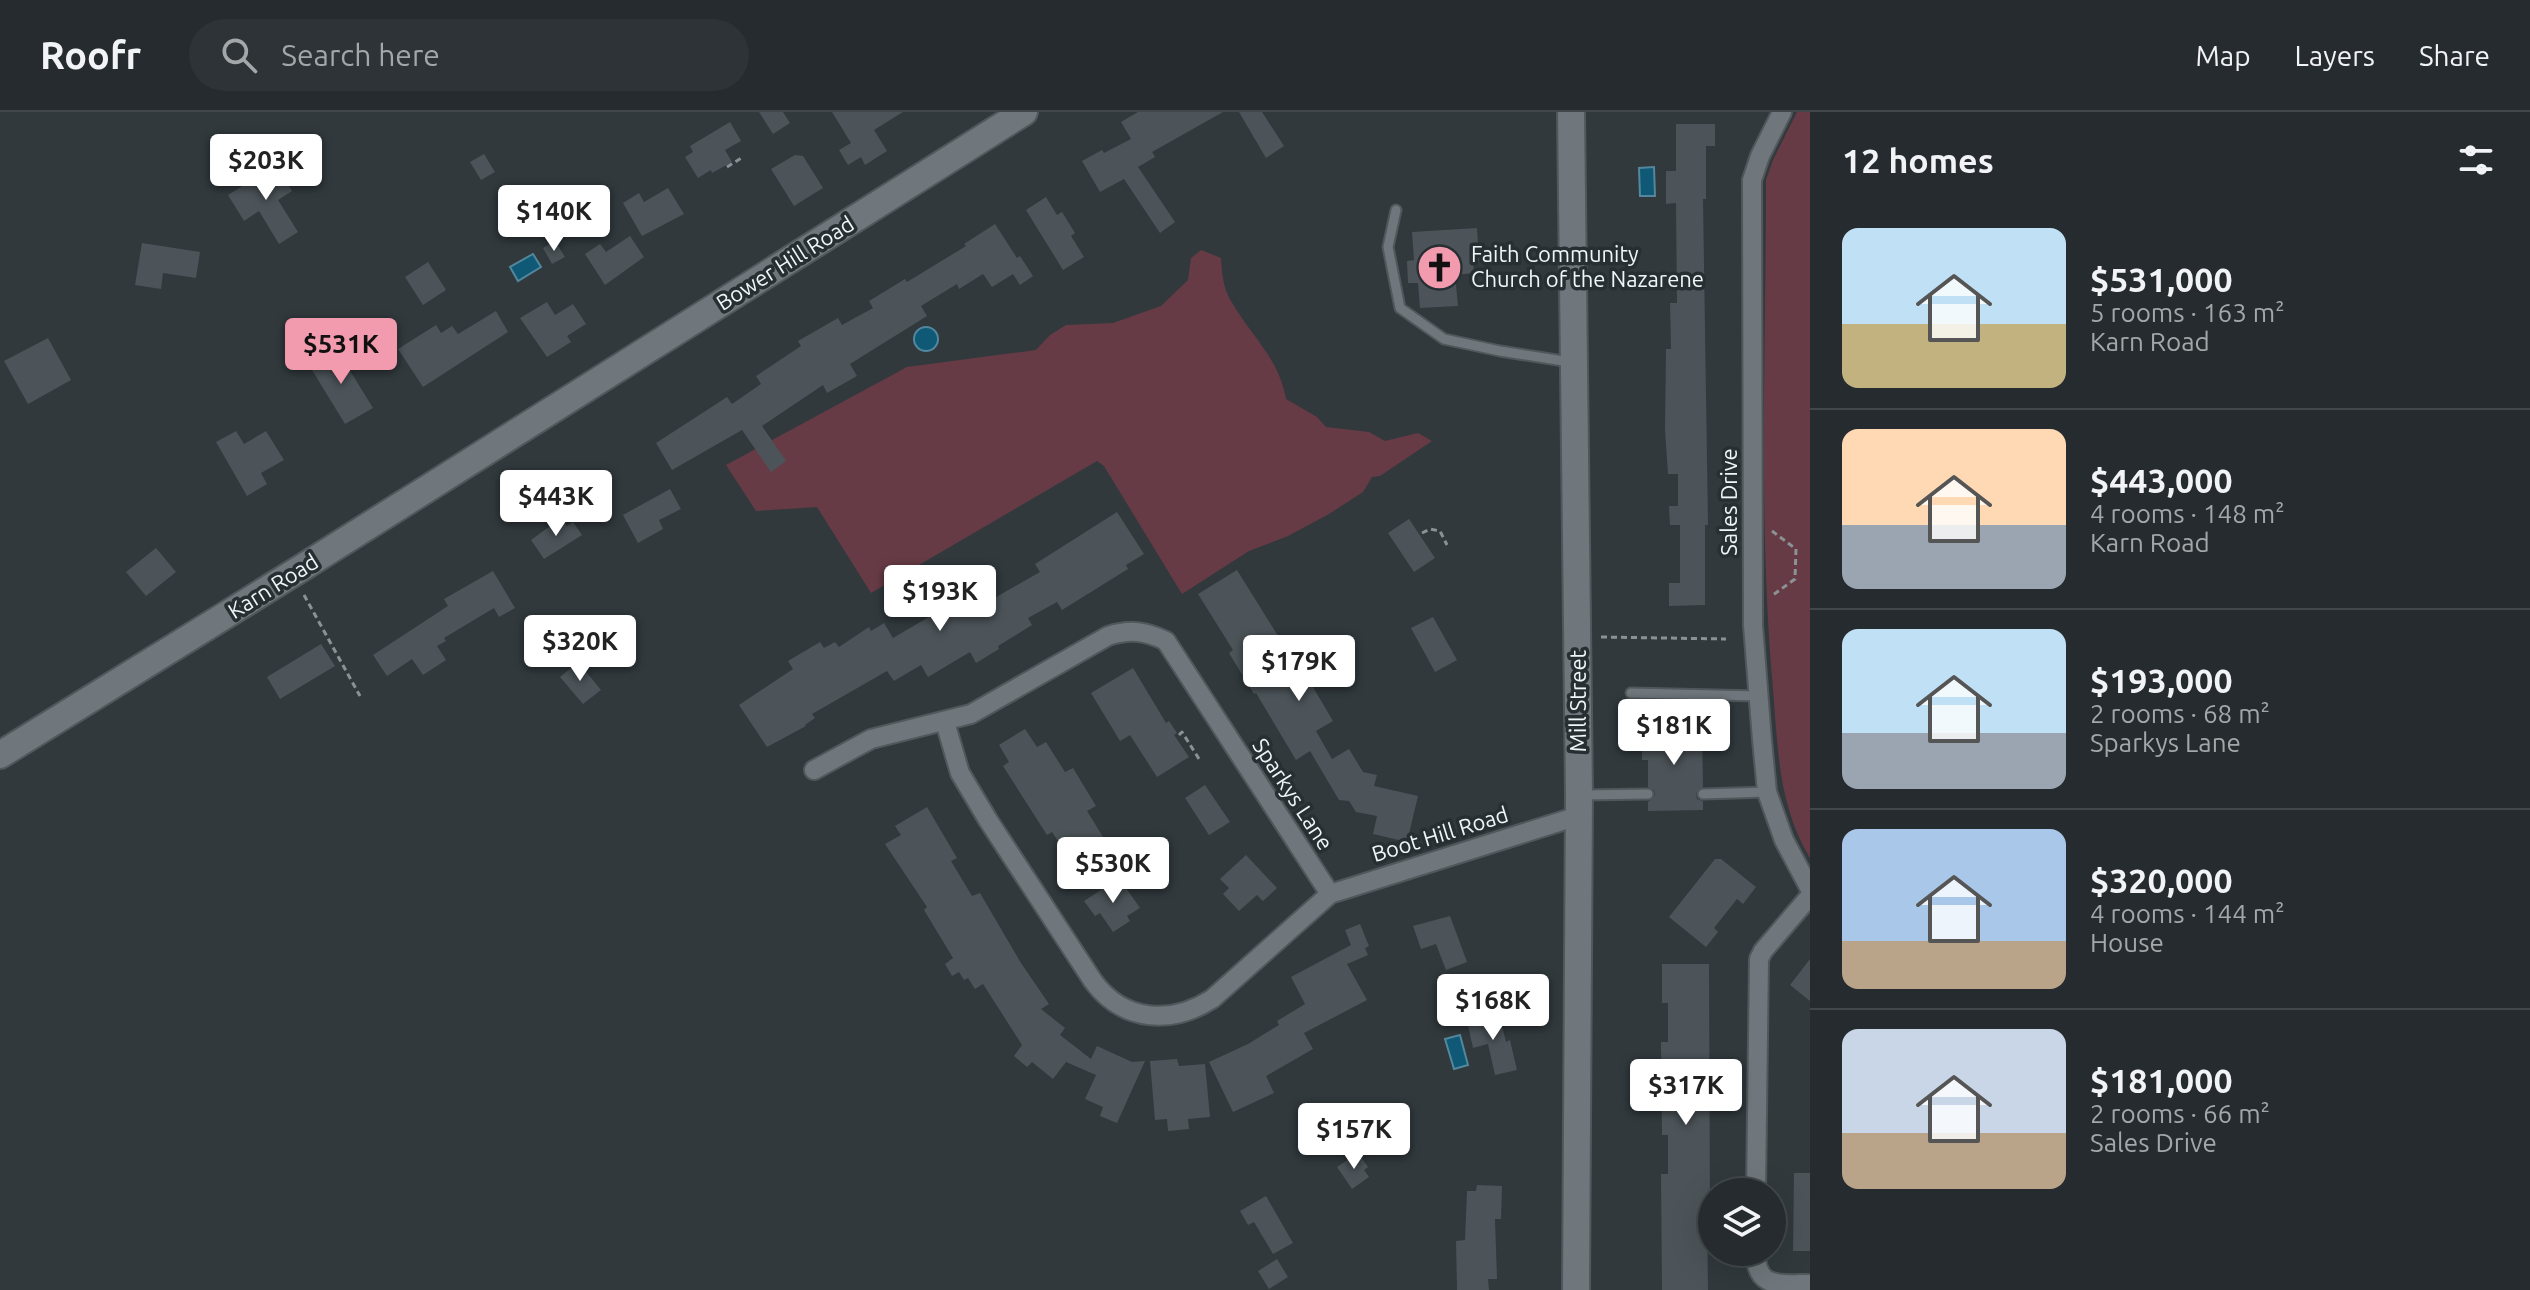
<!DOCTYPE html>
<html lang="en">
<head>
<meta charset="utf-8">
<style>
	:root { --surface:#252b2e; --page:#2d3336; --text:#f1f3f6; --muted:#a3a7aa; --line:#42474a; --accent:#f29aae }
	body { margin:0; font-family:Ubuntu,sans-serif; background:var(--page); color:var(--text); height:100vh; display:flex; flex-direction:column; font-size:30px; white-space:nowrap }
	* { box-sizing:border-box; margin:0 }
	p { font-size:26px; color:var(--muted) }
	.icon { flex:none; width:44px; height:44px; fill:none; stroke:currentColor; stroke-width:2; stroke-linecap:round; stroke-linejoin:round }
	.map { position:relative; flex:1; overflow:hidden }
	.drawer { display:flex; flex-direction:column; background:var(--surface); width:720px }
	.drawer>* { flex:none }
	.buttons { position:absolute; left:1698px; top:1066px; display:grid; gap:16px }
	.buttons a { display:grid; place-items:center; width:88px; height:88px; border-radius:50%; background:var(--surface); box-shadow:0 8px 32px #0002,0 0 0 2px var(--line); font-size:40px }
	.price { position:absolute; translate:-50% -68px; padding:0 18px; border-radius:8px; background:#fff; color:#222; font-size:26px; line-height:52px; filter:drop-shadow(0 2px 4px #0008) }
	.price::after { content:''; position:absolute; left:50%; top:48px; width:24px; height:18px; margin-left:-12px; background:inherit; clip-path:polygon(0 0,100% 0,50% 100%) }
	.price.on { background:var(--accent); color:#111 }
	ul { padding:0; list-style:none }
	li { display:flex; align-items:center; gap:24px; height:200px; padding:0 32px }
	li+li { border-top:2px solid var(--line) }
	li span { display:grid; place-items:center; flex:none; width:224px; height:160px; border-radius:16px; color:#555 }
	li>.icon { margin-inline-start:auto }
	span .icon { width:96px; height:96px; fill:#fffc; stroke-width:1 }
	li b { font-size:34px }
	h2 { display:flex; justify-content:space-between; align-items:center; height:96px; padding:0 32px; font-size:34px }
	header { display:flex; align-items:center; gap:48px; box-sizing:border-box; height:112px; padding:0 40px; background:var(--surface); border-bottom:2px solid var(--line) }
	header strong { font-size:38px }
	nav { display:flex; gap:44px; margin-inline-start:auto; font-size:28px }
	.search { width:560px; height:72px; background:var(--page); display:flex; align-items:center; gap:20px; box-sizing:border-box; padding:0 28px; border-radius:44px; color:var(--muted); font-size:30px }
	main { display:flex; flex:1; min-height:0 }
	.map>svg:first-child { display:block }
	.green { fill:#673b45 }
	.water { fill:#0f5876; stroke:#52879d; stroke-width:2 }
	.building { fill:#4c5459 }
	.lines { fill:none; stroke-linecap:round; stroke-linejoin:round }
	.lane-casing { stroke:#51575b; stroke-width:13 }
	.street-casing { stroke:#51575b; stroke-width:22 }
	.secondary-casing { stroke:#51575b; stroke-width:30 }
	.path { stroke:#8b9295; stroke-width:3; stroke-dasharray:6 4; stroke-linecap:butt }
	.lane { stroke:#6f777c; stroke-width:9 }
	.street { stroke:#6f777c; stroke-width:18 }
	.secondary { stroke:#6f777c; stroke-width:26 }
	.labels { text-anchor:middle; stroke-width:7; stroke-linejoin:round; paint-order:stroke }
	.poi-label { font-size:22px; fill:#f0f5f8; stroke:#272f33; text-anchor:start }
	.street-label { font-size:22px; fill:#f0f5f8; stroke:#272f33 }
</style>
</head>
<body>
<header>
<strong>Roofr</strong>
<div class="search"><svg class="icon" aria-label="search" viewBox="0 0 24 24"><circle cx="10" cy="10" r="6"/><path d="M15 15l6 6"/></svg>Search here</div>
<nav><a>Map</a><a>Layers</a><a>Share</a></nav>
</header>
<main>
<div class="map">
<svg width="1810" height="1178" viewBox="0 0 1810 1178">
	<rect width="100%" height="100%" fill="#31393d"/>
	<g class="green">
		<path d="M1797 0H1810V746C1778 693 1778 636 1773 577 1758 408 1766 237 1766 68L1773 48Z"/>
		<path d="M1201 138 1221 146C1222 161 1223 176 1231 189 1251 224 1279 246 1286 287L1317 305 1326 315 1369 320 1385 329 1418 321 1432 329 1380 364 1372 365 1363 380 1329 402 1288 424 1249 439 1182 482 1104 354 1097 349 871 481 817 395 756 399 726 353 907 255 1036 238 1050 223 1066 213 1113 211 1161 194 1188 168 1191 146Z"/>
	</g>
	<g class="water">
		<polygon points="1654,55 1655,84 1640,84 1639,56"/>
		<polygon points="533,142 541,155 518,169 510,155"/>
		<circle cx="926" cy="227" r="12"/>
		<polygon points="1460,923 1468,953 1454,957 1445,927"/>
	</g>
	<g class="building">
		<polygon points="759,0 783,0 790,11 773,22"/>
		<polygon points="832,0 903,0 874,18 887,39 865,53 861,45 848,53 839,38 851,31"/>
		<polygon points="1138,0 1223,0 1152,40 1155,45 1138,55 1175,110 1160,121 1124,67 1100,80 1082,49 1102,38 1104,41 1131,27 1121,10"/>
		<polygon points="1239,0 1262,0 1284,34 1266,46"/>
		<polygon points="730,10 741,29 725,38 732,50 712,61 711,58 698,66 685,45 693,40 690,34"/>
		<polygon points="1676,12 1715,12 1715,34 1706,34 1706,87 1703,87 1708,413 1705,413 1705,493 1669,494 1669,471 1680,471 1680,413 1670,413 1669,394 1678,394 1678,362 1668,362 1665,318 1666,237 1671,237 1670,191 1677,191 1676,91 1666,92 1666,59 1676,59"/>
		<polygon points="484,42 495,60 481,68 470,50"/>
		<polygon points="795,43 803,44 823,76 794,94 771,57"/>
		<polygon points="276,53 292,79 278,88 298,120 279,132 259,99 244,109 228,83"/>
		<polygon points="668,76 684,102 642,124 623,91 639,81 644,90"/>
		<polygon points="1046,85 1057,103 1062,100 1075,121 1071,124 1084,145 1063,158 1026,98"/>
		<polygon points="995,112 1017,146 1020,144 1033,164 1020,173 1013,162 992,175 983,162 959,177 957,172 921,194 927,204 850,252 857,264 827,281 823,273 762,314 786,349 771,360 742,318 672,358 656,331 727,285 732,292 761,272 756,264 801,234 798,229 838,206 842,213 873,196 869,189 905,167 907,170 966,134 964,132"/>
		<polygon points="1477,116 1479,149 1473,149 1474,161 1455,163 1458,194 1420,196 1418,171 1408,171 1407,149 1414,148 1412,120"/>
		<polygon points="630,124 644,145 605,173 585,142 600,132 606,140"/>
		<polygon points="555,129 565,145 552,152 543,136"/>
		<polygon points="142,131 200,140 196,166 163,161 161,177 135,173"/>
		<polygon points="428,150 446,178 423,193 405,165"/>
		<polygon points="547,190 555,203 573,192 586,212 567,224 571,230 547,245 520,206"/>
		<polygon points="496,199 508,220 423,275 398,237 436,213 441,221 452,214 458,222"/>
		<polygon points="48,226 71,268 28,292 4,249"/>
		<polygon points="336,236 373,296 345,312 309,253"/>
		<polygon points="236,319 244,332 266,319 284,348 261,361 267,372 247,384 216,330"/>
		<polygon points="670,377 681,397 659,408 663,417 638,431 623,403"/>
		<polygon points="1117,400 1144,442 1126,453 1128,457 1062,498 1057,490 1028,506 1032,513 998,534 999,537 976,551 970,540 928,565 921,553 894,569 887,559 812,602 815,606 805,613 806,614 767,635 739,593 793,557 788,549 820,530 824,536 835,530 839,535 869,515 871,519 884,511 893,526 939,499 943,507 987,482 991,488 1040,460 1035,452"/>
		<polygon points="561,406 567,414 573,410 582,423 544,447 531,428"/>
		<polygon points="1409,407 1435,446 1414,460 1388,421"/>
		<polygon points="156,436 176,460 146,484 126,460"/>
		<polygon points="1237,458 1293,548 1328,525 1337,539 1304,560 1333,609 1316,619 1332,647 1349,637 1363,660 1377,663 1374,674 1418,684 1407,730 1373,722 1377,704 1356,700 1349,689 1339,688 1310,639 1296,648 1256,581 1254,582 1229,541 1233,538 1198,482"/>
		<polygon points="493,459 515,496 499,505 494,496 444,526 446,529 437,534 446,548 423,563 412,547 387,564 373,543 448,494 444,487"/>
		<polygon points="1433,505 1457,548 1435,560 1411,516"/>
		<polygon points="321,532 335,554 280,587 267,565"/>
		<polygon points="578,550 601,578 583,592 560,565"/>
		<polygon points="1133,556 1166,611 1169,609 1177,621 1174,623 1189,645 1157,665 1130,623 1120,629 1091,581"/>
		<polygon points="1647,613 1702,613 1703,675 1696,681 1697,687 1703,689 1703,698 1648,699 1648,690 1655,683 1654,678 1648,675 1648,648 1642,648 1642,626 1647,626"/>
		<polygon points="1025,617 1037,635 1046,630 1065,660 1073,656 1096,694 1087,699 1108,733 1108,739 1077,758 1052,720 1047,723 1003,654 1009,650 999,633"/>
		<polygon points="1205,673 1230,710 1209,723 1185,686"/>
		<polygon points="927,695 957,746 951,749 972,784 980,781 1021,851 1049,892 1041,897 1065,916 1060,923 1091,947 1097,934 1132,950 1145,949 1117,1011 1100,1004 1103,995 1085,987 1096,963 1066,950 1053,967 1032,950 1027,955 1014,944 1022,933 983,872 975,877 968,866 964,868 959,860 952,864 945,852 953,846 924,798 927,795 885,732 901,723 895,714"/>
		<polygon points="1246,743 1277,776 1263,789 1257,783 1239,799 1223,782 1229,776 1220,767"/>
		<polygon points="1715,747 1721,747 1756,775 1743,792 1737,787 1714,816 1718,820 1706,835 1669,805"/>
		<polygon points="1119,766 1140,796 1127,804 1130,809 1113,820 1100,801 1095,804 1084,789"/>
		<polygon points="1450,804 1467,850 1446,858 1436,832 1421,837 1413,814"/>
		<polygon points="1360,812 1369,834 1365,836 1368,843 1347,852 1367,888 1304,921 1313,937 1266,964 1274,981 1233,1000 1209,950 1248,932 1279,913 1277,909 1305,892 1291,865 1351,833 1345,818"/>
		<polygon points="1810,847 1810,889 1790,873"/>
		<polygon points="1662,852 1709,852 1710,1101 1707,1101 1708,1178 1662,1178 1661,1062 1668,1062 1668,1023 1662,1023 1661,930 1668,930 1668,891 1662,891"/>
		<polygon points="1499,902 1506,930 1510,928 1517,958 1495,963 1488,932 1473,936 1467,909"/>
		<polygon points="1177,947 1179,954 1205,952 1210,1005 1188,1007 1189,1017 1168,1019 1167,1007 1155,1008 1150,949"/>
		<polygon points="1364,1010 1376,1029 1357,1041 1345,1022"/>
		<polygon points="1358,1041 1368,1055 1364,1058 1369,1065 1352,1077 1337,1055"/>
		<polygon points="1794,1061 1810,1061 1810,1139 1793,1139"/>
		<polygon points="1477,1073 1502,1074 1501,1107 1495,1107 1497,1167 1488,1167 1489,1178 1457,1178 1456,1129 1465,1128 1467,1079 1476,1079"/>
		<polygon points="1266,1084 1293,1131 1273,1142 1254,1110 1248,1113 1240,1099"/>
		<polygon points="1277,1147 1288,1165 1269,1177 1258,1159"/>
	</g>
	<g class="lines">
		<defs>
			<g id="lane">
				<polyline points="1396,98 1388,135 1400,196 1444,227 1500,239 1570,250"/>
				<polyline points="1631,581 1759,584"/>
				<polyline points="1703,682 1767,680"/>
				<polyline points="1582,683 1648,682"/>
			</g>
			<g id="street">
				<polyline points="1782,0 1760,44 1752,68 1753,513 1762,628 1767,680 1784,728 1810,777"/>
				<path d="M945 610 960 661 988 708 1093 869C1123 910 1171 913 1212 887L1330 782 1578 704"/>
				<path d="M814 658 871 627 971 602 1108 524C1130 517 1146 519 1166 529L1330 782"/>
				<polyline points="1756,1080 1759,847 1763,839 1810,784"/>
				<path d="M1756 1140C1755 1177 1780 1172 1810 1172"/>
			</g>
			<g id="secondary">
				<polyline points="1571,0 1579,683 1576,1178"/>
				<polyline points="0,643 300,457 1024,0"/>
			</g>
		</defs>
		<use href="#lane" class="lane-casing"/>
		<use href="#street" class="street-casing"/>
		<use href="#secondary" class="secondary-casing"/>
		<g class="path">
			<polyline points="727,55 743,45"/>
			<polyline points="1772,419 1796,437 1795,467 1773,483"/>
			<polyline points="1422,421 1430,417 1440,419 1447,433"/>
			<polyline points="304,483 360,584"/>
			<polyline points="1601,525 1726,527"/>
			<polyline points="1179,623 1182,620 1201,650"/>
		</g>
		<use href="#lane" class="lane"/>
		<use href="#street" class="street"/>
		<use href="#secondary" class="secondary"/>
	</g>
	<defs>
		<symbol id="church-disc" viewBox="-11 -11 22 22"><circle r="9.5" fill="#f29aae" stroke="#272f33"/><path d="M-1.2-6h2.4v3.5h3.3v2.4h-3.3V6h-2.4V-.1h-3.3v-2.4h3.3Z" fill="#111"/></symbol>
	</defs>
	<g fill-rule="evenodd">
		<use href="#church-disc" x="1414" y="130" width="51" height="51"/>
	</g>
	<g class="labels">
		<g class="poi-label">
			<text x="1471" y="150">Faith Community<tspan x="1471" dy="25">Church of the Nazarene</tspan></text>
		</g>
		<g class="street-label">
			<text transform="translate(785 151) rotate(-32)" y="8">Bower Hill Road</text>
			<text transform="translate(1729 390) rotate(-90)" y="8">Sales Drive</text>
			<text transform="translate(273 474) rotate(-32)" y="8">Karn Road</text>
			<text transform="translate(1578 589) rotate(-90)" y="8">Mill Street</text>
			<text transform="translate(1293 682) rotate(57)" y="8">Sparkys Lane</text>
			<text transform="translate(1440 722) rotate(-17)" y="8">Boot Hill Road</text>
		</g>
	</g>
</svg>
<div class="buttons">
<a><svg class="icon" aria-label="layers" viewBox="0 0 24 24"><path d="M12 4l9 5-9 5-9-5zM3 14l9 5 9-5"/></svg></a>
</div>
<b class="price" style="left:266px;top:90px">$203K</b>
<b class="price" style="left:554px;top:141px">$140K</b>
<b class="price on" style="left:341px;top:274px">$531K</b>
<b class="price" style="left:556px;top:426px">$443K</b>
<b class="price" style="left:940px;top:521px">$193K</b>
<b class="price" style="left:580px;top:571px">$320K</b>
<b class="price" style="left:1299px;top:591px">$179K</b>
<b class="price" style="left:1674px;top:655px">$181K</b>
<b class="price" style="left:1113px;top:793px">$530K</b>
<b class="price" style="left:1493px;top:930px">$168K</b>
<b class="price" style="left:1686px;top:1015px">$317K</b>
<b class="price" style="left:1354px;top:1059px">$157K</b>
</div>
<section class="drawer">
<h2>12 homes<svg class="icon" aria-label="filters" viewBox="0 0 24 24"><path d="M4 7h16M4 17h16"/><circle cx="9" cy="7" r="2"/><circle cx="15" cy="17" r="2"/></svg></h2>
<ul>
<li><span style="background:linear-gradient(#bfe0f5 60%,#c2b280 0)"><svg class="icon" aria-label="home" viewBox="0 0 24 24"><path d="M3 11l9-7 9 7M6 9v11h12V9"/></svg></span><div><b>$531,000</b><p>5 rooms · 163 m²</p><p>Karn Road</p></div></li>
<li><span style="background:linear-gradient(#ffd9b3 60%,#9aa5b1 0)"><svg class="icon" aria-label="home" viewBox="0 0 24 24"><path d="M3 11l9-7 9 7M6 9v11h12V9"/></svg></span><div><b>$443,000</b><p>4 rooms · 148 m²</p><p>Karn Road</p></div></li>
<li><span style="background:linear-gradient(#bfe0f5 65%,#9aa5b1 0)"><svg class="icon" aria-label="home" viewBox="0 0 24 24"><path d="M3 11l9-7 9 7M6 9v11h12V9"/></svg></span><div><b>$193,000</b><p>2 rooms · 68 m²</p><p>Sparkys Lane</p></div></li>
<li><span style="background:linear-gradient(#a9c7e8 70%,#b9a48a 0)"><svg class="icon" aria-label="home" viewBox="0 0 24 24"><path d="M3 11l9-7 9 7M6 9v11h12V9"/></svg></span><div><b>$320,000</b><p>4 rooms · 144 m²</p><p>House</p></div></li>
<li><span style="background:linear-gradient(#c9d6e8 65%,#b9a48a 0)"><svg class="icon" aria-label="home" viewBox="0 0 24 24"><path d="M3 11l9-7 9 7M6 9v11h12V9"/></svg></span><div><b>$181,000</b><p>2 rooms · 66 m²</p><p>Sales Drive</p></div></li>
</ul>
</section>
</main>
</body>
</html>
